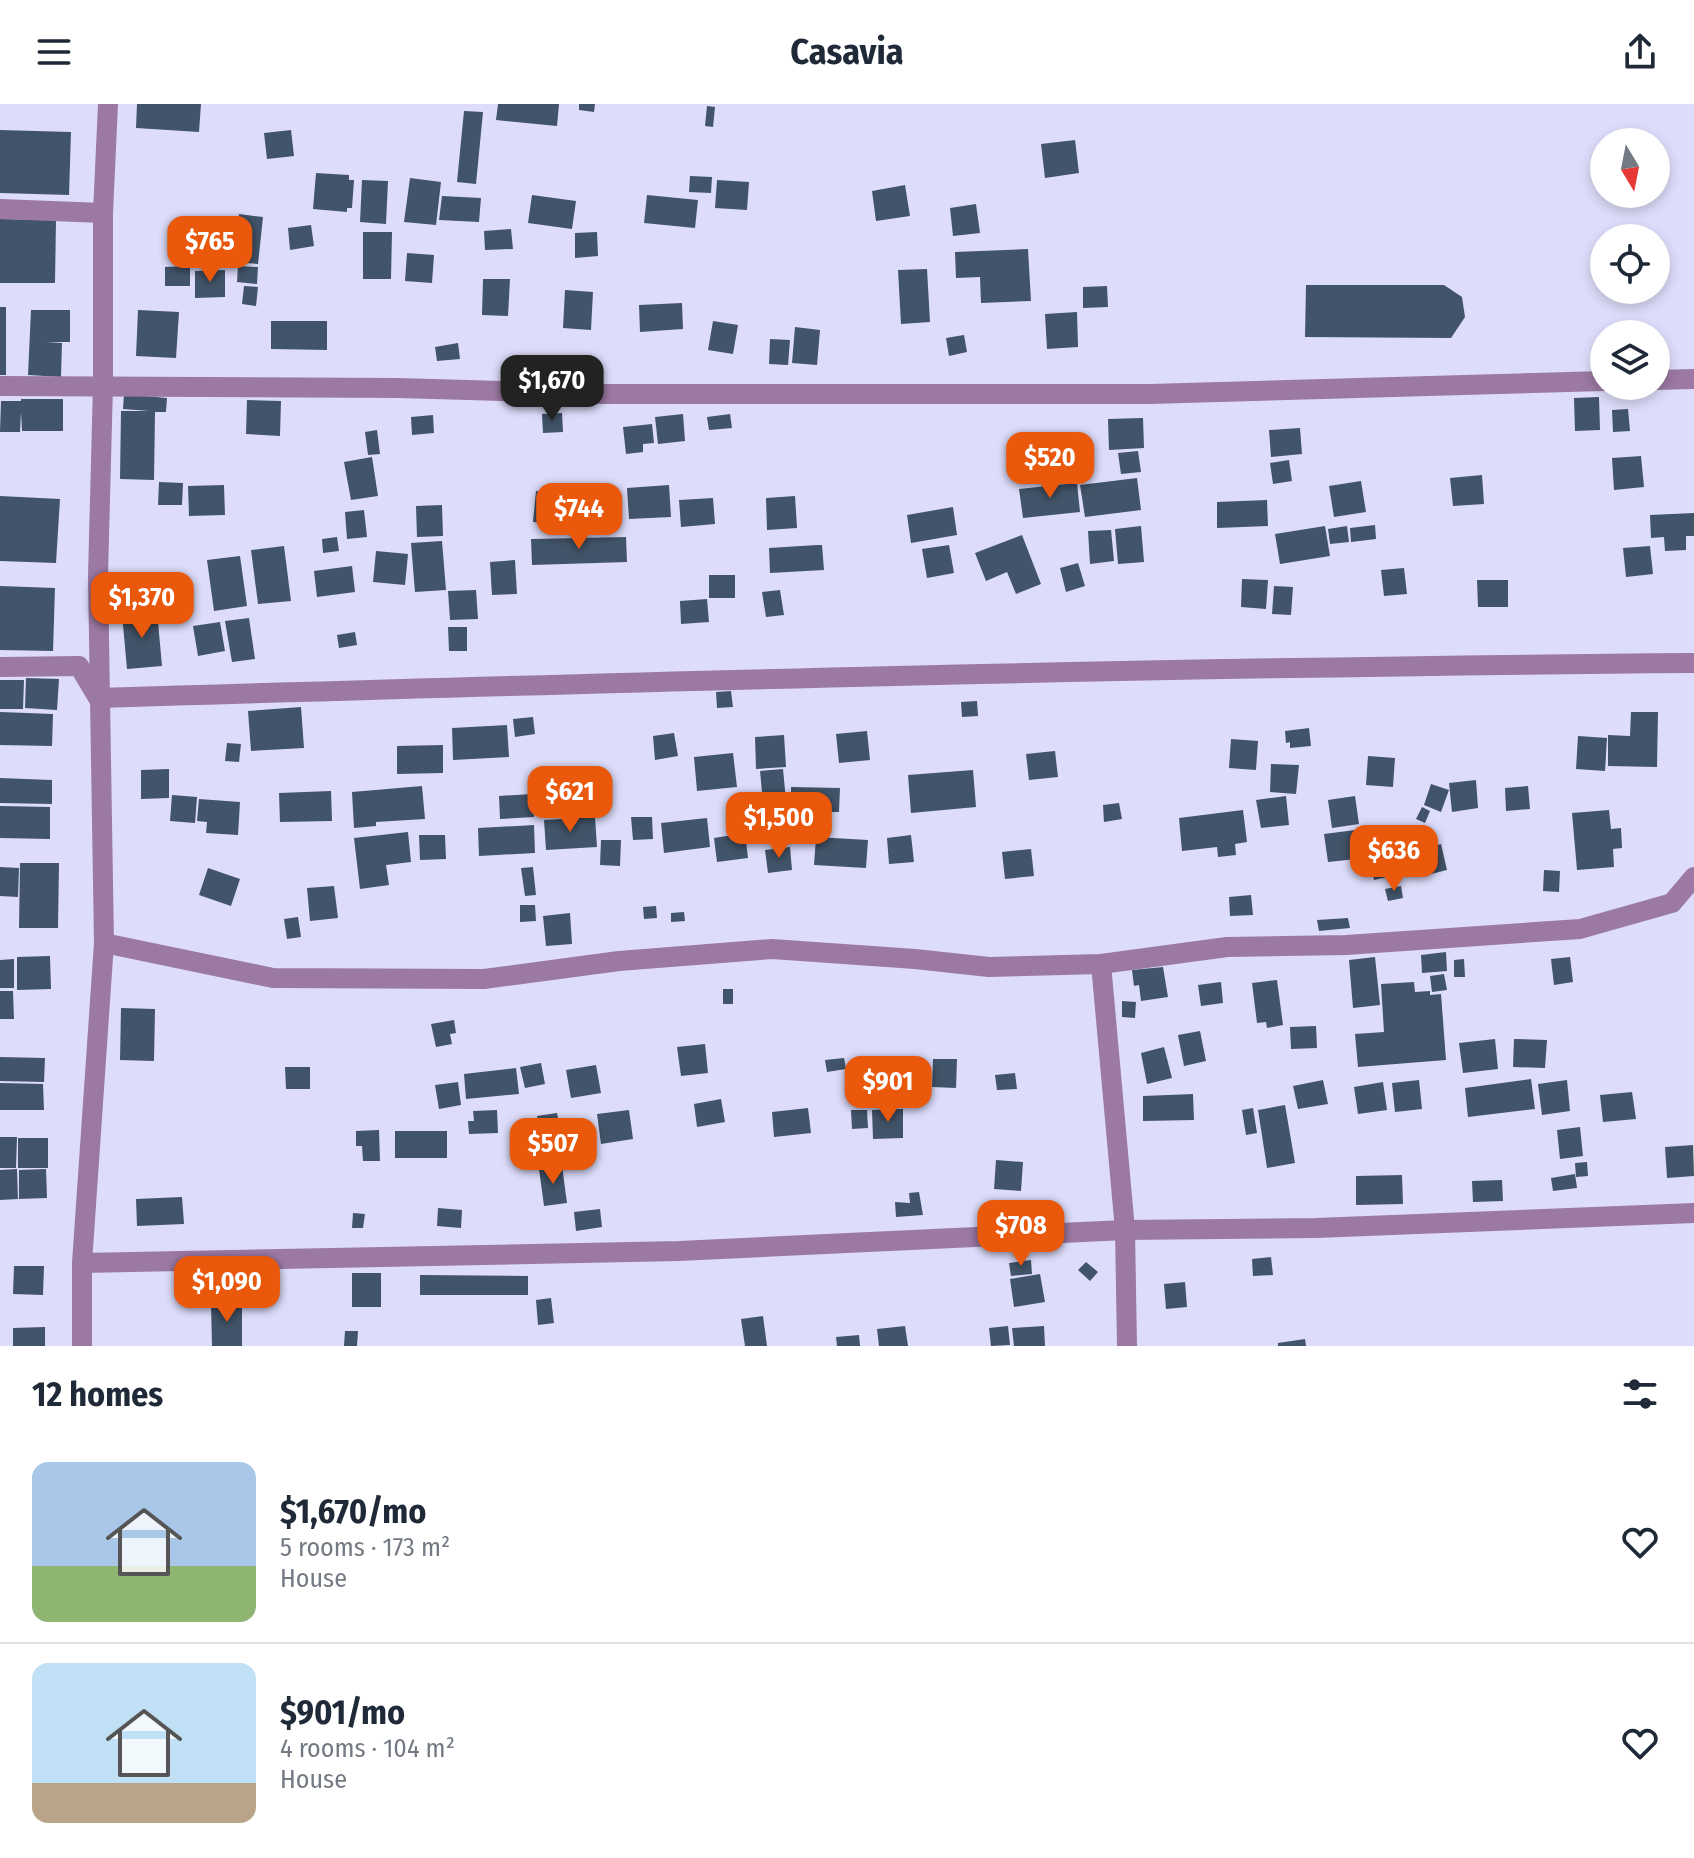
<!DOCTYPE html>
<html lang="en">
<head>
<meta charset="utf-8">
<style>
	:root { --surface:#fff; --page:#f2f2f3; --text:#1f2937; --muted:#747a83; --line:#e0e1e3; --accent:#ea580c }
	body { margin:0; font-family:"Fira Sans Condensed",sans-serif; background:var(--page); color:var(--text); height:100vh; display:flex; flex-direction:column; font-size:30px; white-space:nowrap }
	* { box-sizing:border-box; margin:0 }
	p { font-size:26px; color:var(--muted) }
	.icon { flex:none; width:44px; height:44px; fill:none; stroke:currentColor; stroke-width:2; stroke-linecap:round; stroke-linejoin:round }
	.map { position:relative; height:1242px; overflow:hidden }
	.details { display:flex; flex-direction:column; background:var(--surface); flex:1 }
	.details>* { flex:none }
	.needle { width:52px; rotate:170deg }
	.controls { position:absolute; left:1590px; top:24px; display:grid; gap:16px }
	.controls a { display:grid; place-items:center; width:80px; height:80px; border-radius:50%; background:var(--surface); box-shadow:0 4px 12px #0003; font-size:40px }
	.price { position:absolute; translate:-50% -68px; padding:0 18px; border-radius:16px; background:var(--accent); color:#fff; font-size:26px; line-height:52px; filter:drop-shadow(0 2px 4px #0008) }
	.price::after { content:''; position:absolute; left:50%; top:48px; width:24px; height:18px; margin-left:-12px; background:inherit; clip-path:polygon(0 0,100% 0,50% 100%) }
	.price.current { background:#222; color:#fff }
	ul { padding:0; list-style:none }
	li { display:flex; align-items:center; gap:24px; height:200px; padding:0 32px }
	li+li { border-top:2px solid var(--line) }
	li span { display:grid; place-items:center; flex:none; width:224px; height:160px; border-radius:16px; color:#555 }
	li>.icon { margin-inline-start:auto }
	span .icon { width:96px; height:96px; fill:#fffc; stroke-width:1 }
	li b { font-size:34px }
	h2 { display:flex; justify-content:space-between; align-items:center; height:96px; padding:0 32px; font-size:34px }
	header { display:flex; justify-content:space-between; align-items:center; height:104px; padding:0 32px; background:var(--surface); font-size:36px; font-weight:700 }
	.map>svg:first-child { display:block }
	.building { fill:#425469 }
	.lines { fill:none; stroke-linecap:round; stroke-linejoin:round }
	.minor { stroke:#9c79a3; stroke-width:20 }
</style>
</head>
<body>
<header><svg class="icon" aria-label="menu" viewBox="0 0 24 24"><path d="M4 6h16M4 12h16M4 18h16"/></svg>Casavia<svg class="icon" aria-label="share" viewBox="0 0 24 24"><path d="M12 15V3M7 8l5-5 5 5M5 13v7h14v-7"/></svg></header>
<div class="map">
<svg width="1694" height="1242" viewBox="0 0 1694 1242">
	<rect width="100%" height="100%" fill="#ddddfb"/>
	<g class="building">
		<polygon points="137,0 201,0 199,28 136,24"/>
		<polygon points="498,0 559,0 557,22 496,16"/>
		<polygon points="579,0 595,0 594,8 579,6"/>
		<polygon points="707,2 715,3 713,23 705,22"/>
		<polygon points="464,7 483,8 476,80 457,78"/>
		<polygon points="0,26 71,28 69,91 0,89"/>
		<polygon points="291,26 294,52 267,55 264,29"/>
		<polygon points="1075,36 1079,69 1045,74 1041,40"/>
		<polygon points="316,69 349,71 349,76 354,76 352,104 347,104 347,108 313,105"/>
		<polygon points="690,72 712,73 711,89 689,88"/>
		<polygon points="410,74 441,78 436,121 404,118"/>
		<polygon points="362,76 388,77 386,120 360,118"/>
		<polygon points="717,76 749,78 747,106 715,104"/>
		<polygon points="905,81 910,112 876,117 872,87"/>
		<polygon points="532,91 576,97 572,125 528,119"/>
		<polygon points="647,91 698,96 695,124 644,119"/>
		<polygon points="442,92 481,94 479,118 439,116"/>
		<polygon points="976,100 980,129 953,132 950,104"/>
		<polygon points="239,110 263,113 258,160 234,158"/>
		<polygon points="0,115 56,116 55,179 0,179"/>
		<polygon points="311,121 314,142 290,146 288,124"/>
		<polygon points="511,125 513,145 485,146 484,127"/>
		<polygon points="363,128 392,128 391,175 363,175"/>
		<polygon points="597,128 598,152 575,154 575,129"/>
		<polygon points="1028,145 1031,197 981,199 980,173 956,174 955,148"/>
		<polygon points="407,149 434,151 432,179 405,177"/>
		<polygon points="190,162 190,182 165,182 165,163"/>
		<polygon points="238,162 258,163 257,180 237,178"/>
		<polygon points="927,165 930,218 901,220 898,166"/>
		<polygon points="225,166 225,193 195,194 195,167"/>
		<polygon points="483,175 510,175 508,212 482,211"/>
		<polygon points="1306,181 1444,181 1462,193 1465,213 1451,234 1305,233"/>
		<polygon points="244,182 258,183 256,202 242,200"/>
		<polygon points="1107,182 1108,203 1083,204 1083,183"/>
		<polygon points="565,186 593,188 591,226 563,224"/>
		<polygon points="682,199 683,225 640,228 639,201"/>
		<rect x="0" y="203" width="6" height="68"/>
		<polygon points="31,206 70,206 70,238 47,238 62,239 61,273 28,271"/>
		<polygon points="138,206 179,208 176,254 136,252"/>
		<polygon points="1077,208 1078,243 1047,245 1045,210"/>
		<polygon points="271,217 327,217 327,246 271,245"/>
		<polygon points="713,217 738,221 733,250 708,246"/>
		<polygon points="795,223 820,226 817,261 792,259"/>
		<polygon points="964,231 967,248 949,252 946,234"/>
		<polygon points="770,235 790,236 788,261 769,260"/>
		<polygon points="458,239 460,255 437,257 435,243"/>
		<polygon points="124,290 167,294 166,308 155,308 154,376 120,375 121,307 149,307 123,305"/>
		<polygon points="1599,293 1600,326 1575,327 1574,294"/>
		<polygon points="21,295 63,295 63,327 22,327 21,308 20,328 0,328 1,297 21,297"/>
		<polygon points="247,296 281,297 280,332 246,330"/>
		<polygon points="1628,305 1630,327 1613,328 1612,306"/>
		<polygon points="562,309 563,328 543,329 542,310"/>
		<polygon points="683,310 685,337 658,340 655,313"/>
		<polygon points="730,310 732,324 709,326 707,313"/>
		<polygon points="433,311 434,329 412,331 411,313"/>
		<polygon points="1143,314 1144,344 1109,346 1108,315"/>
		<polygon points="652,320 654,339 643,340 643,348 626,350 623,323"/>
		<polygon points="1300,324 1302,350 1271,353 1269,326"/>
		<polygon points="377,326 380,350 368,351 365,328"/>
		<polygon points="1138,347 1141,368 1121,370 1118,349"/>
		<polygon points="1641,352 1644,383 1614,386 1612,354"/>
		<polygon points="372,353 378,392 351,396 344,358"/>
		<polygon points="1289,356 1292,377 1273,380 1270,359"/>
		<polygon points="1482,371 1484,400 1453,402 1450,374"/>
		<polygon points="1137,374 1141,406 1085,413 1080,381"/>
		<polygon points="1361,377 1366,408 1334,413 1329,382"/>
		<polygon points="159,378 183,379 182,401 158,401"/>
		<polygon points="1077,379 1080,408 1023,414 1019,385"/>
		<polygon points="224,381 225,411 189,412 188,382"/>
		<polygon points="669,381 671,413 629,415 627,384"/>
		<polygon points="536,387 568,390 565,421 533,418"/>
		<polygon points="0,392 60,395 56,459 0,457"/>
		<polygon points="795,392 797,424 767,426 766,394"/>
		<polygon points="713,394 715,420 681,423 679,396"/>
		<polygon points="1267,396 1268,422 1217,424 1217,398"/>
		<polygon points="442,401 443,432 417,433 416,402"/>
		<polygon points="953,403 957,431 911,439 907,411"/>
		<polygon points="364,406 367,433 347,435 345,408"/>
		<polygon points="1694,409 1694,432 1686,432 1686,446 1665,447 1664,433 1651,434 1650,411"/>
		<polygon points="1375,421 1376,435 1351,438 1350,424"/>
		<polygon points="1141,422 1144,458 1118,460 1115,425"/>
		<polygon points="1325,422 1330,452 1280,460 1275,430"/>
		<polygon points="1347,422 1349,438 1330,440 1328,425"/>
		<polygon points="1111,426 1114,457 1090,460 1088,427"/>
		<polygon points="1022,431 1041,480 1016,490 1007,468 986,477 975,449"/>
		<polygon points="337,433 339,447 323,449 322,435"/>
		<polygon points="626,433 627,458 532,461 531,435"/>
		<polygon points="442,437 446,486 415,488 411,439"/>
		<polygon points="817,441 822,441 824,466 770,469 769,444"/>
		<polygon points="949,441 954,469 927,474 922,445"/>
		<polygon points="284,442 291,497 258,500 251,446"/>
		<polygon points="1650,442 1653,470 1626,473 1623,444"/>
		<polygon points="376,447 408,450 405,481 373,478"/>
		<polygon points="240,452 247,502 214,507 207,456"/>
		<polygon points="515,456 517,490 492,491 490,458"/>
		<polygon points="1078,459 1085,482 1066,488 1060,464"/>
		<polygon points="352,462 355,488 317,493 314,467"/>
		<polygon points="1404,464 1407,490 1384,492 1381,466"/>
		<polygon points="163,470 165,497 137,498 135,472"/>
		<rect x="709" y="471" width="26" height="23"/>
		<polygon points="1242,475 1268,476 1266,505 1241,503"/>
		<polygon points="1477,476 1508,476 1508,503 1478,503"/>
		<polygon points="0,482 55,484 53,547 0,546"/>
		<polygon points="1274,482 1293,483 1291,511 1272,510"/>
		<polygon points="476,486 478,515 450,516 448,487"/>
		<polygon points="780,486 784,511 766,513 762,488"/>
		<polygon points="707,495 709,518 681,520 680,497"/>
		<polygon points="157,507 162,562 127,565 122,510"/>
		<polygon points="249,514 255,555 232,558 225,517"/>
		<polygon points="220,518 225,547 198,552 193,522"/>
		<polygon points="448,523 467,523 467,547 449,547"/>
		<polygon points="355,528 357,541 339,544 337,531"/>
		<polygon points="26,574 59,575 57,606 25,604"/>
		<polygon points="0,576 24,576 23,605 0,605"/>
		<polygon points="731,587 733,603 717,604 716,588"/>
		<polygon points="977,597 978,612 962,613 961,598"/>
		<polygon points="301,603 304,644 251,647 248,607"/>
		<polygon points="0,608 53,610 52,642 0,641"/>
		<polygon points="1631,608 1658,608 1657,663 1608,662 1608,631 1630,632"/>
		<polygon points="533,613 535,630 515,633 513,615"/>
		<polygon points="507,621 509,653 453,656 452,624"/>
		<polygon points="1309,624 1311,642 1290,644 1290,638 1286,639 1285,627"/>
		<polygon points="867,627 870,656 839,659 836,630"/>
		<polygon points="674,629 678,652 655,656 653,632"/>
		<polygon points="784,631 786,663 756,665 755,633"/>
		<polygon points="1578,632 1607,634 1605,667 1576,665"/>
		<polygon points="1231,635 1258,637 1256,666 1229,664"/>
		<polygon points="227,639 241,640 239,658 225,657"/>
		<polygon points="443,641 443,669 397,670 397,642"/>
		<polygon points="1055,647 1058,673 1029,676 1026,650"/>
		<polygon points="733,649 737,683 697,687 694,653"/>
		<polygon points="1368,652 1395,654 1393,683 1366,681"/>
		<polygon points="1271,660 1299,661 1296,690 1270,688"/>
		<polygon points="169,665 169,694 141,695 141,666"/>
		<polygon points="783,665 786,697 763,699 760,667"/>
		<polygon points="973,666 976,703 911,709 908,671"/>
		<polygon points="590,669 594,702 561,706 558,673"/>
		<polygon points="0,674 52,676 52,700 0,699"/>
		<polygon points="1476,676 1478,704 1452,708 1449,679"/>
		<polygon points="1431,680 1449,686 1441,708 1424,701"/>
		<polygon points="422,682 425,715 376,718 376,722 354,724 352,688"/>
		<polygon points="1528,682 1530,705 1506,707 1505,684"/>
		<polygon points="791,683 840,684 839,708 791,708"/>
		<polygon points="331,687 332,717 280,718 279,689"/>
		<polygon points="532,690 534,713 500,715 499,692"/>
		<polygon points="172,691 197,693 195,719 170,717"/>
		<polygon points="1286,692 1289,721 1261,724 1256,696"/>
		<polygon points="1355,692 1359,720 1332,724 1328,696"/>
		<polygon points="199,695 240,698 238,731 206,729 207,718 197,717"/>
		<polygon points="1119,699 1122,715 1104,718 1103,701"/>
		<polygon points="0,702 50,703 50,735 0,734"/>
		<polygon points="1422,703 1430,707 1425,719 1416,715"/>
		<polygon points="1243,706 1247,738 1235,740 1236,751 1218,753 1217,743 1182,747 1179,714"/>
		<polygon points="1609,706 1611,725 1621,724 1622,744 1613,745 1614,763 1577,766 1572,709"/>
		<polygon points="758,707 761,725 729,729 727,710"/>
		<polygon points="595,713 597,743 546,746 544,716"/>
		<polygon points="631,713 652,713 653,735 633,736"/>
		<polygon points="707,714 710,743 664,749 661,719"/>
		<polygon points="534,721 535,749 479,752 478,724"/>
		<polygon points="1371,724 1375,753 1328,758 1324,730"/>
		<polygon points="408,728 411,758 386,761 389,781 360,785 354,734"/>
		<polygon points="745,729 748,754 717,758 714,734"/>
		<polygon points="419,731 445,731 446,755 420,756"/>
		<polygon points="911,731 914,758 889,760 887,734"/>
		<polygon points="816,733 868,736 866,764 814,761"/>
		<polygon points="601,736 621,736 620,762 600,761"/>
		<polygon points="1441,740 1447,766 1419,773 1412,747"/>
		<polygon points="790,743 792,766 768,769 765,746"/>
		<polygon points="1031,745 1034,772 1005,775 1002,748"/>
		<polygon points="20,759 59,759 58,824 19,824"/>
		<polygon points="1393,761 1396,771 1374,776 1372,766"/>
		<polygon points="0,763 19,764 18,793 0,792"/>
		<polygon points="533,763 536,791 525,792 521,764"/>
		<polygon points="208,764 240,775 231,802 199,791"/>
		<polygon points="1544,766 1560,767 1559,788 1543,787"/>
		<polygon points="334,782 338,814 310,817 307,784"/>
		<polygon points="1401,782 1403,794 1388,797 1385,785"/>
		<polygon points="1251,791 1253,811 1230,812 1229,793"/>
		<polygon points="520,801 535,801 536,817 520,818"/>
		<polygon points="656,802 657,814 644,815 643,803"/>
		<polygon points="684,808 685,817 671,818 671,809"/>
		<polygon points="570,809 572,840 546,842 543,812"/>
		<polygon points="298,813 301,833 287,835 284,815"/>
		<polygon points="1348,814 1350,824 1319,827 1317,816"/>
		<polygon points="1446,848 1447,867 1422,869 1421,851"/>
		<polygon points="50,852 51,885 17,886 17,853"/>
		<polygon points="1375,853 1380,901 1353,904 1349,856"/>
		<polygon points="1570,853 1573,878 1554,881 1551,855"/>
		<polygon points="14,855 14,884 0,884 0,856"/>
		<polygon points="1464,855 1465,873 1454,873 1454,856"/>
		<polygon points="1163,863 1168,893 1141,897 1139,881 1134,882 1132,866"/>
		<polygon points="1444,870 1447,886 1432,888 1430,872"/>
		<polygon points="1277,876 1283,921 1267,924 1266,918 1257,919 1252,879"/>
		<polygon points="1221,878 1223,899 1201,902 1198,881"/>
		<polygon points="1414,878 1415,888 1430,887 1430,891 1441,890 1446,956 1358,963 1355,930 1384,928 1381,880"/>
		<rect x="723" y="885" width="10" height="15"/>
		<polygon points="0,887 13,887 14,915 0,915"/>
		<polygon points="1122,897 1136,898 1135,914 1122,913"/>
		<polygon points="121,904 155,905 154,957 120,956"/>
		<polygon points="454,916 456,929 450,930 452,940 436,943 431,920"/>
		<polygon points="1316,922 1317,944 1291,945 1290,923"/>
		<polygon points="1200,927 1206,957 1184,962 1178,931"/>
		<polygon points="1495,935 1498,965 1463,969 1459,939"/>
		<polygon points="1514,935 1547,936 1545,964 1513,963"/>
		<polygon points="705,940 708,969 681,972 677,943"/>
		<polygon points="1164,943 1172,974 1147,980 1141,949"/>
		<polygon points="0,953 45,954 44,978 0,977"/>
		<polygon points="844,954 846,965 827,968 825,956"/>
		<polygon points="933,955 957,955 956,984 932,983"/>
		<polygon points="541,959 545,980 525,984 520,963"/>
		<polygon points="596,961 601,989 571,994 566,966"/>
		<polygon points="285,963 310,963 310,985 286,985"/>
		<polygon points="516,964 519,990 466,995 464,970"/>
		<polygon points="1015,969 1017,985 997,986 995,971"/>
		<polygon points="1531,975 1535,1005 1468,1013 1465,984"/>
		<polygon points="1323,976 1328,1000 1298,1005 1293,982"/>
		<polygon points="1419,976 1422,1005 1395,1008 1392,979"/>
		<polygon points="1567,976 1570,1007 1542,1011 1538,980"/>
		<polygon points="458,978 461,1001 439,1005 435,981"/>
		<polygon points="1383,978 1387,1006 1358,1010 1354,983"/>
		<polygon points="0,979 43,980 44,1006 0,1006"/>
		<polygon points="1632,988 1636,1015 1603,1018 1600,991"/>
		<polygon points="1193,990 1194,1016 1143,1017 1143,992"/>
		<polygon points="721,995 725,1018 697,1023 694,1000"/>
		<polygon points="1285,1001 1295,1059 1267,1064 1258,1006"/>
		<polygon points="808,1004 811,1029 774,1033 772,1008"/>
		<polygon points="1253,1004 1257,1029 1246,1031 1242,1006"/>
		<polygon points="903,1005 903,1034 873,1035 872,1006"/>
		<polygon points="497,1006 498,1029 469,1030 468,1017 474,1017 473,1007"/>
		<polygon points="629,1006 633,1035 601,1040 597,1010"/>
		<polygon points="851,1006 867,1006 868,1024 852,1025"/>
		<polygon points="557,1009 565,1050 545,1054 537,1012"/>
		<polygon points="1580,1023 1583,1052 1560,1055 1557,1026"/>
		<polygon points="379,1026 380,1057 363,1057 362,1042 356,1042 356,1027"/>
		<rect x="395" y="1027" width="52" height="27"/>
		<polygon points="0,1033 17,1033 16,1064 0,1064"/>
		<rect x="18" y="1034" width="30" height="30"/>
		<polygon points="1693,1041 1694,1072 1667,1074 1665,1043"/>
		<polygon points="996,1056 1023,1058 1021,1087 994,1085"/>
		<polygon points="1587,1058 1588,1072 1576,1073 1575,1059"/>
		<polygon points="562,1062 567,1099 544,1102 539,1065"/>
		<polygon points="17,1065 18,1095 0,1096 0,1066"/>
		<polygon points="46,1065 47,1094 19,1095 19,1066"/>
		<polygon points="1575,1070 1577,1084 1553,1087 1551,1074"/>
		<polygon points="1402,1071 1403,1100 1356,1101 1356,1072"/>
		<polygon points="1502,1076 1503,1097 1473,1098 1472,1077"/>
		<polygon points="919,1088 923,1111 896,1113 895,1098 910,1099 909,1089"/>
		<polygon points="182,1093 184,1120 137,1122 136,1095"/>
		<polygon points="438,1104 462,1106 461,1124 437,1122"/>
		<polygon points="600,1105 602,1123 576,1127 574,1108"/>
		<polygon points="353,1109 365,1110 363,1124 352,1124"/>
		<polygon points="1271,1153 1273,1171 1253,1172 1252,1155"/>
		<polygon points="1031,1156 1032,1170 1011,1172 1009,1159"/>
		<polygon points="1086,1158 1098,1168 1090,1177 1078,1166"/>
		<polygon points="14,1162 44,1162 43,1191 13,1190"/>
		<rect x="352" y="1169" width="29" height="34"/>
		<polygon points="1040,1170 1045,1198 1014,1203 1010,1175"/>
		<polygon points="420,1171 528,1172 528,1191 420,1191"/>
		<polygon points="1185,1178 1187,1203 1166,1205 1164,1180"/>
		<polygon points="551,1194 554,1219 538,1221 536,1196"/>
		<polygon points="242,1198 242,1242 212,1242 211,1199"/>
		<polygon points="763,1212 767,1242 745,1242 741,1215"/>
		<polygon points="905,1222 908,1242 879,1242 877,1225"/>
		<polygon points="1008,1222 1010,1241 991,1242 989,1224"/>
		<polygon points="1044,1222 1045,1242 1014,1242 1012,1224"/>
		<polygon points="45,1223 45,1242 13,1242 13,1224"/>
		<polygon points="345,1227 358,1227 357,1242 344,1242"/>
		<polygon points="859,1231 860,1242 837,1242 836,1233"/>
		<polygon points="1305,1235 1306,1242 1278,1242 1278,1239"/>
	</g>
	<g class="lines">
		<g class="minor">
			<polyline points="0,105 103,109"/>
			<polyline points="1656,276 1694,275"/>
			<polyline points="0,282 399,284 603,290 1150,290 1604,277"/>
			<path d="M0 563 79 562 98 594C630 578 1162 563 1694 559"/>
			<polyline points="104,839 273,874 484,875 619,857 772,845 915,855 989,863 1101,860 1227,843 1346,841 1580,825 1672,799 1694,773"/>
			<polyline points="1101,860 1125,1126 1127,1242"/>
			<polyline points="82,1159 679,1147 1125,1126 1316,1124 1694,1109"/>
			<polyline points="82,1242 82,1159 104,839 98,472 103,281 103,109 108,0"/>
		</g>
	</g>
</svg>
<div class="controls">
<a><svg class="needle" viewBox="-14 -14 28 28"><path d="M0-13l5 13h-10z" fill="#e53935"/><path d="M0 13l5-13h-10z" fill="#747a83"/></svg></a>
<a><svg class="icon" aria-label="locate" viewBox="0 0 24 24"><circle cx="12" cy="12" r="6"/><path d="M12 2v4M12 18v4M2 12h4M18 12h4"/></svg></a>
<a><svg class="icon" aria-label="layers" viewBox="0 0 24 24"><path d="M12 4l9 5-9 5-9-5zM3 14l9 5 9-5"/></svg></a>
</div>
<b class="price" style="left:210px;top:180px">$765</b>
<b class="price current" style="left:552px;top:319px">$1,670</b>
<b class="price" style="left:1050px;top:396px">$520</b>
<b class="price" style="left:579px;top:447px">$744</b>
<b class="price" style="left:142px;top:536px">$1,370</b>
<b class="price" style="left:570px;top:730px">$621</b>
<b class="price" style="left:779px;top:756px">$1,500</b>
<b class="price" style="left:1394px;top:789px">$636</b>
<b class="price" style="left:888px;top:1020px">$901</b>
<b class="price" style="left:553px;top:1082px">$507</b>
<b class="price" style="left:1021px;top:1164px">$708</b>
<b class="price" style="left:227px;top:1220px">$1,090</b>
</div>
<section class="details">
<h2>12 homes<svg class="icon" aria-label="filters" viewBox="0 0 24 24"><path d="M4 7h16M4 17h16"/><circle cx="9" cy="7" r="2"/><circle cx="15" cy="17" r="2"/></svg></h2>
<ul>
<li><span style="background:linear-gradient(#a9c7e8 65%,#8fb573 0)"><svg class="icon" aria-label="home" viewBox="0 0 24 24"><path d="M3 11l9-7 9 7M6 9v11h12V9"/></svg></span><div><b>$1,670/mo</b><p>5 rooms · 173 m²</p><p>House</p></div><svg class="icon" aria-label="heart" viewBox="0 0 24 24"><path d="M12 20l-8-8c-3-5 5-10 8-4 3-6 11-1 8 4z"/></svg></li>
<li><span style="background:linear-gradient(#bfe0f5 75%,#b9a48a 0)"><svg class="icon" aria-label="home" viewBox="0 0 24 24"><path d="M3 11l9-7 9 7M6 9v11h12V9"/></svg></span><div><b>$901/mo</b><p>4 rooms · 104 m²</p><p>House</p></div><svg class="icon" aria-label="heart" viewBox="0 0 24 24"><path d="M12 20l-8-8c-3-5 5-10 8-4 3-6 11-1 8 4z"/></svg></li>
</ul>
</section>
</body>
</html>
